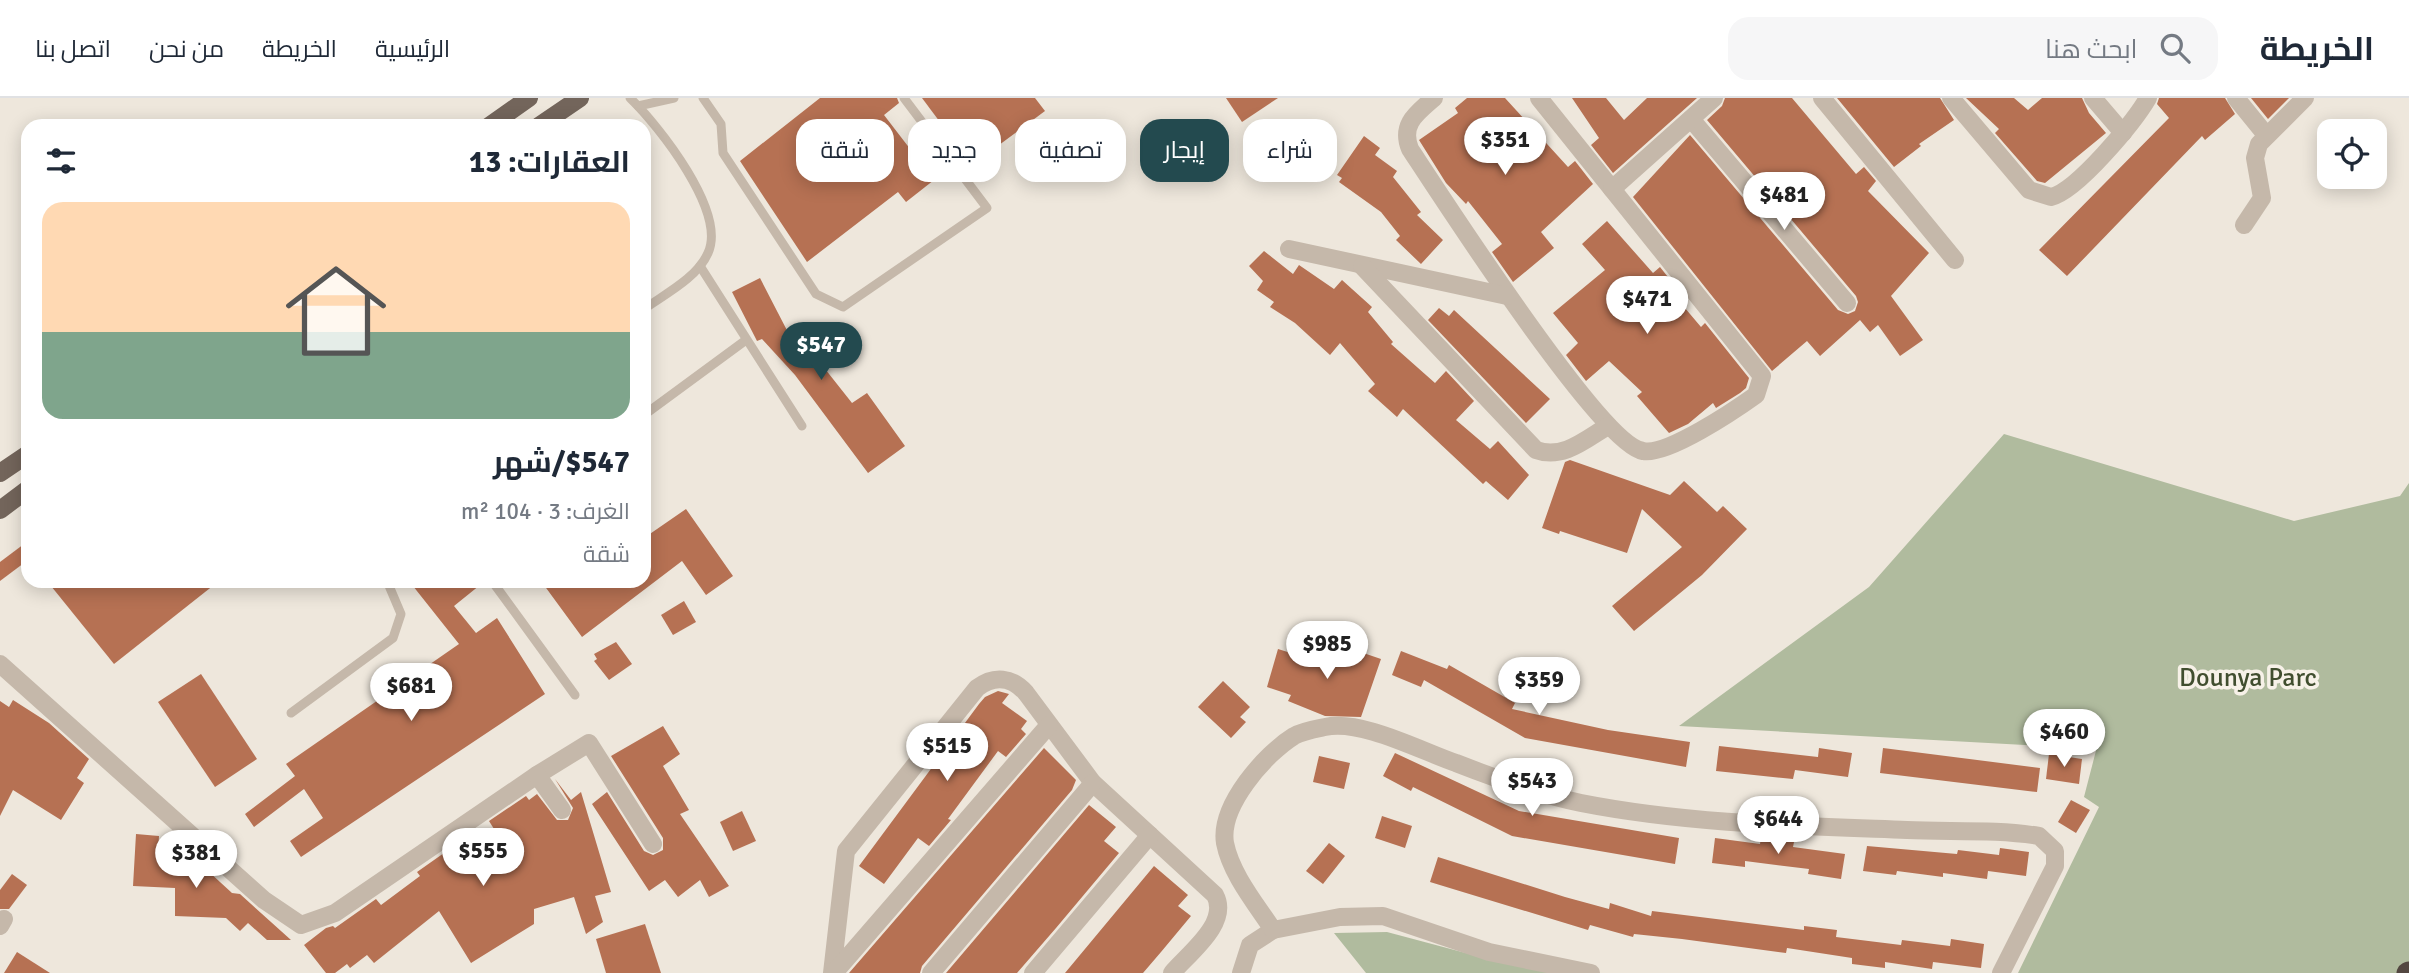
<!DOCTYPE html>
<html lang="ar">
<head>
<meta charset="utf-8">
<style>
	:root { --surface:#fff; --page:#f6f6f7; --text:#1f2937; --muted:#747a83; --line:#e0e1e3; --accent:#234a4f }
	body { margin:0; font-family:Signika,Cairo,sans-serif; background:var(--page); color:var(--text); direction:rtl; height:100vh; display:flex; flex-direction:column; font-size:26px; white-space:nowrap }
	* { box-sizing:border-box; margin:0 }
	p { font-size:23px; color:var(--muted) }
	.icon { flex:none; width:38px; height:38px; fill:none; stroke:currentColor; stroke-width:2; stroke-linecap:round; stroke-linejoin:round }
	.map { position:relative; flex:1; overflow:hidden; direction:ltr }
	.sheet { position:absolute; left:21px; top:21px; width:630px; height:469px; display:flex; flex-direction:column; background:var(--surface); border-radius:21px; box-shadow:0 4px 18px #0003; direction:rtl }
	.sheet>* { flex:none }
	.guide { position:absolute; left:672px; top:21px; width:665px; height:63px; direction:rtl; display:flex; gap:14px }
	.fabs { position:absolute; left:2317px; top:21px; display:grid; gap:14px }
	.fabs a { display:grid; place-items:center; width:70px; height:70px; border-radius:14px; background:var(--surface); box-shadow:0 4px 18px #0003; font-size:35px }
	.price { position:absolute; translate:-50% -60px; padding:0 16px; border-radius:24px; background:#fff; color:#222; font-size:23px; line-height:46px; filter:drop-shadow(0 2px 4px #0008) }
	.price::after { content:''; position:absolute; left:50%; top:42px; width:21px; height:16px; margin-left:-10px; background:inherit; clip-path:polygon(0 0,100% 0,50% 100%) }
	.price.current { background:var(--accent); color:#fff }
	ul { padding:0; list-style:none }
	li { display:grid; align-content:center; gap:14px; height:371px; padding:0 21px }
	li span { display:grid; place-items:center; height:217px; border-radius:21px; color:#555 }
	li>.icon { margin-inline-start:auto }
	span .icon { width:126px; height:126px; fill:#fffc; stroke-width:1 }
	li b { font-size:30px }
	h2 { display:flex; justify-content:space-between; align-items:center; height:84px; padding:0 21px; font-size:30px }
	.tag { padding:0 24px; border-radius:21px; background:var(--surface); box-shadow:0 4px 18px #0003; font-size:24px; line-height:63px }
	.tag.current { background:var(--accent); color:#fff }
	header { display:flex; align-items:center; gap:42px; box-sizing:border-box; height:98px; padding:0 35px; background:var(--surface); border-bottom:2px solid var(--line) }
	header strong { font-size:33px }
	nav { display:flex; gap:38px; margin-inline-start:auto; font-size:24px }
	.search { width:490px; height:63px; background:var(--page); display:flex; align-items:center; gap:18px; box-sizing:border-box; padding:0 24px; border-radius:21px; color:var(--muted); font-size:26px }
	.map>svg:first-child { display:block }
	.green { fill:#b0bb9e }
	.building { fill:#b67153 }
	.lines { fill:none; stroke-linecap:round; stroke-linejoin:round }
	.lane { stroke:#c5b8aa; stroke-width:9 }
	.street { stroke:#c5b8aa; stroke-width:18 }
	.primary { stroke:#73655b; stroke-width:18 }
	.highway { stroke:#534741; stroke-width:21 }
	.labels { text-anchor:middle; stroke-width:7; stroke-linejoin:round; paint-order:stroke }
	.park-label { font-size:26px; fill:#414e2f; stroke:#f7f1e8 }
</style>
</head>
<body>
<header>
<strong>الخريطة</strong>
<div class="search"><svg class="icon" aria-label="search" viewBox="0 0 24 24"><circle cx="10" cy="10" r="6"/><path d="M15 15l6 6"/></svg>ابحث هنا</div>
<nav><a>الرئيسية</a><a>الخريطة</a><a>من نحن</a><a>اتصل بنا</a></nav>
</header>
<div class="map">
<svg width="2409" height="875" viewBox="0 0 2409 875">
	<rect width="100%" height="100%" fill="#eee7dc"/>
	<g class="green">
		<polygon points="2004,336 2294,423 2400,398 2409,385 2409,875 2018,875 2099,709 2084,699 2099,641 2045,639 2043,648 1679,628 1869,489"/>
		<polygon points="1387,834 1462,854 1563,875 1366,875 1334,835"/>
	</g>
	<g class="building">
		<polygon points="820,0 897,0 899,5 884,17 934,82 906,104 898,94 807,164 740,63"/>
		<polygon points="922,0 1035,0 1045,13 972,67"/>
		<polygon points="1226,0 1278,0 1242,24"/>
		<polygon points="1467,0 1505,0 1568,69 1575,63 1593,86 1541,134 1554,150 1513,184 1492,154 1502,146 1468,103 1466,106 1446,85 1419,42 1458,15 1455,10"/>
		<polygon points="1572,0 1606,0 1624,22 1647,0 1697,0 1613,75 1591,47 1599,40"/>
		<polygon points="1725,0 1792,0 1856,76 1864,69 1876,83 1868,93 1929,155 1891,198 1923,242 1900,258 1878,227 1870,234 1860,222 1820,258 1807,243 1772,273 1633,99 1690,37 1838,212 1848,216 1855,213 1858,204 1856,198 1707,22 1722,8"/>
		<polygon points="1837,0 1940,0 1954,22 1919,46 1921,48 1894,69"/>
		<polygon points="1966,0 2014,0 2028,12 2042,0 2082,0 2089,15 2106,35 2045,85 2037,83 1995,35 1999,31"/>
		<polygon points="2159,0 2225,0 2235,16 2205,42 2202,38 2067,178 2039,152 2169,20 2157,6"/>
		<polygon points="2251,0 2289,0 2268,21"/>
		<polygon points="1364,38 1380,50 1375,57 1397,73 1393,79 1421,114 1417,117 1443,142 1421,166 1396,142 1400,138 1381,114 1339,84 1342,80 1337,77"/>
		<polygon points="1607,123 1653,175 1660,169 1683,198 1679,203 1701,229 1705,225 1749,280 1746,290 1740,295 1716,310 1713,305 1688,326 1669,335 1637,298 1642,294 1609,263 1586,283 1566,257 1578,245 1553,215 1605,172 1582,146"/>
		<polygon points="1264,153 1293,176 1299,167 1334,191 1342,182 1372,209 1368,214 1393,244 1391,246 1435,285 1446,273 1474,303 1456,322 1490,351 1498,343 1529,377 1508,402 1486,383 1483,386 1403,311 1397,319 1368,293 1375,286 1340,245 1330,257 1295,225 1270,209 1274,204 1257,192 1263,183 1249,168"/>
		<polygon points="760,180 793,244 799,238 852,305 867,295 905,348 868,375 795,277 762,241 757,243 732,194"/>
		<polygon points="1439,210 1449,218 1454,212 1550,301 1526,325 1428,222"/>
		<polygon points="1570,362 1670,397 1684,383 1717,414 1723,408 1747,431 1702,477 1634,533 1612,508 1682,449 1642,411 1627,455 1560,433 1559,436 1542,430 1565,364"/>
		<polygon points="686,411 733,478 706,497 682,463 582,539 541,483 644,483 644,440"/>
		<polygon points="28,443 28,462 0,483 0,464"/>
		<polygon points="47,483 219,483 114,566"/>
		<polygon points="409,483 485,483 454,508 476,535 497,520 545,596 301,759 290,743 323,720 304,691 254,729 245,716 295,678 286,666 459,546"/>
		<polygon points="684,503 696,524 673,537 661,517"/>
		<polygon points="616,544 632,566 609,582 594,563 597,561 594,556"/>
		<polygon points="1331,544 1381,561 1361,619 1325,618 1288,603 1291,597 1267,589 1278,551 1323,565"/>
		<polygon points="1401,553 1447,571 1449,567 1515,605 1512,611 1608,632 1690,644 1686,669 1525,640 1424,582 1421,589 1392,577"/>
		<polygon points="201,576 257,661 215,689 158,604"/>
		<polygon points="1223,583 1250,609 1240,619 1246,624 1231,640 1198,609"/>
		<polygon points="998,593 1009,596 1002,605 1027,623 1021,631 1026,636 1006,659 998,653 948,721 951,722 929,748 918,740 884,786 859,768 979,606 985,599"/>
		<polygon points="13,602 49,625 89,661 77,680 84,685 61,722 13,692 0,718 0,603 9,609"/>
		<polygon points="663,628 680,656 663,668 689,712 680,716 729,788 709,799 700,782 678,799 665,782 649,793 592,706 607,694 644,753 653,757 663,752 663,740 611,658"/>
		<polygon points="1719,648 1818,659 1819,650 1852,655 1848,679 1795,672 1793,681 1716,673"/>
		<polygon points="1044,650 1076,682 1072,692 922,868 920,875 849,875"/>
		<polygon points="1883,650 2040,670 2037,694 1880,675"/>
		<polygon points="1395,655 1519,713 1679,740 1675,766 1512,738 1413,689 1411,693 1383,678"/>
		<polygon points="2049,656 2082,661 2079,686 2046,681"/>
		<polygon points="1319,658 1350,665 1344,691 1313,684"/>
		<polygon points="555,681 571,702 581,694 611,794 595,798 603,824 586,836 574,799 534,811 534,826 471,865 439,813 374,865 367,857 350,870 347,866 335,875 326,875 304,847 326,830 333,828 335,830 376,801 381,807 420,778 417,774 444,755 447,760 494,731 489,723 526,698 529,702 537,696 557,722 568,722 573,710"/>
		<polygon points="2071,702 2090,712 2076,735 2058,724"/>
		<polygon points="1089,707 1116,729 1104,743 1119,755 1056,830 1017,875 946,875"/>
		<polygon points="742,713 756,743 733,753 720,724"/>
		<polygon points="1382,718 1412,728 1405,750 1375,740"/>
		<polygon points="136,736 159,738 158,754 172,754 171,767 194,768 200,773 208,773 232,795 240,796 291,842 267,842 248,825 240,833 226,820 175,818 175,790 133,788"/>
		<polygon points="1761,739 1794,744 1793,749 1845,756 1841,781 1808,776 1809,771 1745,763 1745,769 1712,765 1715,740 1760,746"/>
		<polygon points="1329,745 1345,758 1323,786 1306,773"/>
		<polygon points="1867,748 1957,756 1958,752 1999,757 2000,750 2029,754 2026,778 1988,773 1987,781 1943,775 1943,779 1897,773 1896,777 1863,773"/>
		<polygon points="1438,759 1565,799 1609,811 1610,805 1651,818 1652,813 1804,832 1804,828 1837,832 1836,839 1901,847 1902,842 1950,848 1951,841 1984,846 1981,870 1933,864 1932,871 1885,864 1885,870 1852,866 1852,860 1787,850 1786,855 1682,841 1634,836 1633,839 1590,827 1588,832 1430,784"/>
		<polygon points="1154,768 1188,797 1178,808 1191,818 1161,854 1143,875 1065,875"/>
		<polygon points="12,776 27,787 9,811 0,811 0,792"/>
		<polygon points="645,826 661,875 606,875 596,841"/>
		<polygon points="17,854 50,875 4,875"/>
	</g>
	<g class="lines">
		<g class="lane">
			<path d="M630 0C659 28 727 114 708 155 697 180 665 196 644 211"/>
			<polyline points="703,0 721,26 723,55 816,196 843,209 987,110 904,0"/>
			<polyline points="638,8 674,0"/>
			<polyline points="700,168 802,328"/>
			<polyline points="644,317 746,242"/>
			<polyline points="492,483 575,597"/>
			<polyline points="291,615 393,540 401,516 387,483"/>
		</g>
		<g class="street">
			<path d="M1434 0C1417 15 1400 26 1410 51 1441 98 1601 346 1643 353 1667 358 1735 312 1756 297L1762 278 1539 0"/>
			<polyline points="1822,0 1955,162"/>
			<path d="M1951 0 2029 92 2051 99C2077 93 2134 24 2148 0"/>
			<polyline points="2093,0 2123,35"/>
			<polyline points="2236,0 2266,37"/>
			<polyline points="1691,21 1847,205"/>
			<polyline points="1612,91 1714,0"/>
			<polyline points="2244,127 2262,100 2255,60 2259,46 2305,0"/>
			<polyline points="1289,151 1507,198"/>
			<path d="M1362 168 1536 352C1563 362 1586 341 1608 328"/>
			<polyline points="0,566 264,802 301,827 335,815 537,677 589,645 653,746"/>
			<polyline points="537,677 562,712"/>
			<polyline points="0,828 4,821"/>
			<path d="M832 875 846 753 977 590C994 577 1012 579 1026 595L1093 685 1215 797C1230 825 1189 855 1172 875"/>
			<polyline points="834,875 1049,627"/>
			<polyline points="931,875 1093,685"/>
			<polyline points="1033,875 1150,737"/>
			<polyline points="1241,875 1250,847 1273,832"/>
			<path d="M1591 875 1489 854 1383 818 1340 819 1273 832C1256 806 1231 776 1225 745 1219 708 1265 656 1294 638 1303 633 1315 631 1325 629 1361 621 1421 653 1456 665 1497 681 1538 696 1581 705 1688 726 1799 728 1907 732 1950 734 1996 731 2039 738L2055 753V768L2001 875"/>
		</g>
		<g class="primary">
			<polyline points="489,28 529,0"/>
			<polyline points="539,28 580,0"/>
			<polyline points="0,375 28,356"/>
			<polyline points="0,412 28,391"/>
		</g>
		<polyline class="highway" points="2407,875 2409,874"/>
	</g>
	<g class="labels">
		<g class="park-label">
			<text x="2248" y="588">Dounya Parc</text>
		</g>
	</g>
</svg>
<div class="fabs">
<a><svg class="icon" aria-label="locate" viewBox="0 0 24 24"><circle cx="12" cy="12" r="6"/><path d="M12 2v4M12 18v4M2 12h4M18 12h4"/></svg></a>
</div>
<b class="price" style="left:1505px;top:79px">$351</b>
<b class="price" style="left:1784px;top:134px">$481</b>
<b class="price" style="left:1647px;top:238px">$471</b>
<b class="price current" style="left:821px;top:284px">$547</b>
<b class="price" style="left:1327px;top:583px">$985</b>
<b class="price" style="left:1539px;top:619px">$359</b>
<b class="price" style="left:411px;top:625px">$681</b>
<b class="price" style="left:2064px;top:671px">$460</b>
<b class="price" style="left:947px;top:685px">$515</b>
<b class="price" style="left:1532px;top:720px">$543</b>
<b class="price" style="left:1778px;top:758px">$644</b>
<b class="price" style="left:483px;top:790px">$555</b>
<b class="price" style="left:196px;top:792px">$381</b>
<div class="guide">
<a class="tag">شراء</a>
<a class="tag current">إيجار</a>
<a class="tag">تصفية</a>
<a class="tag">جديد</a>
<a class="tag">شقة</a>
</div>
<section class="sheet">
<h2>العقارات: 13<svg class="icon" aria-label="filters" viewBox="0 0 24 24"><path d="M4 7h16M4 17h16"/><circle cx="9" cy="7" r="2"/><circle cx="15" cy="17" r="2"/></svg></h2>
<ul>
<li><span style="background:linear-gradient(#ffd9b3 60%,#7fa58c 0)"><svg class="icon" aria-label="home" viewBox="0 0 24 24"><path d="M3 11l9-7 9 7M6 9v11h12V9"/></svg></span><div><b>$547/شهر</b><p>الغرف: 3 · 104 m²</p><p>شقة</p></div></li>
</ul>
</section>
</div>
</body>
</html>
